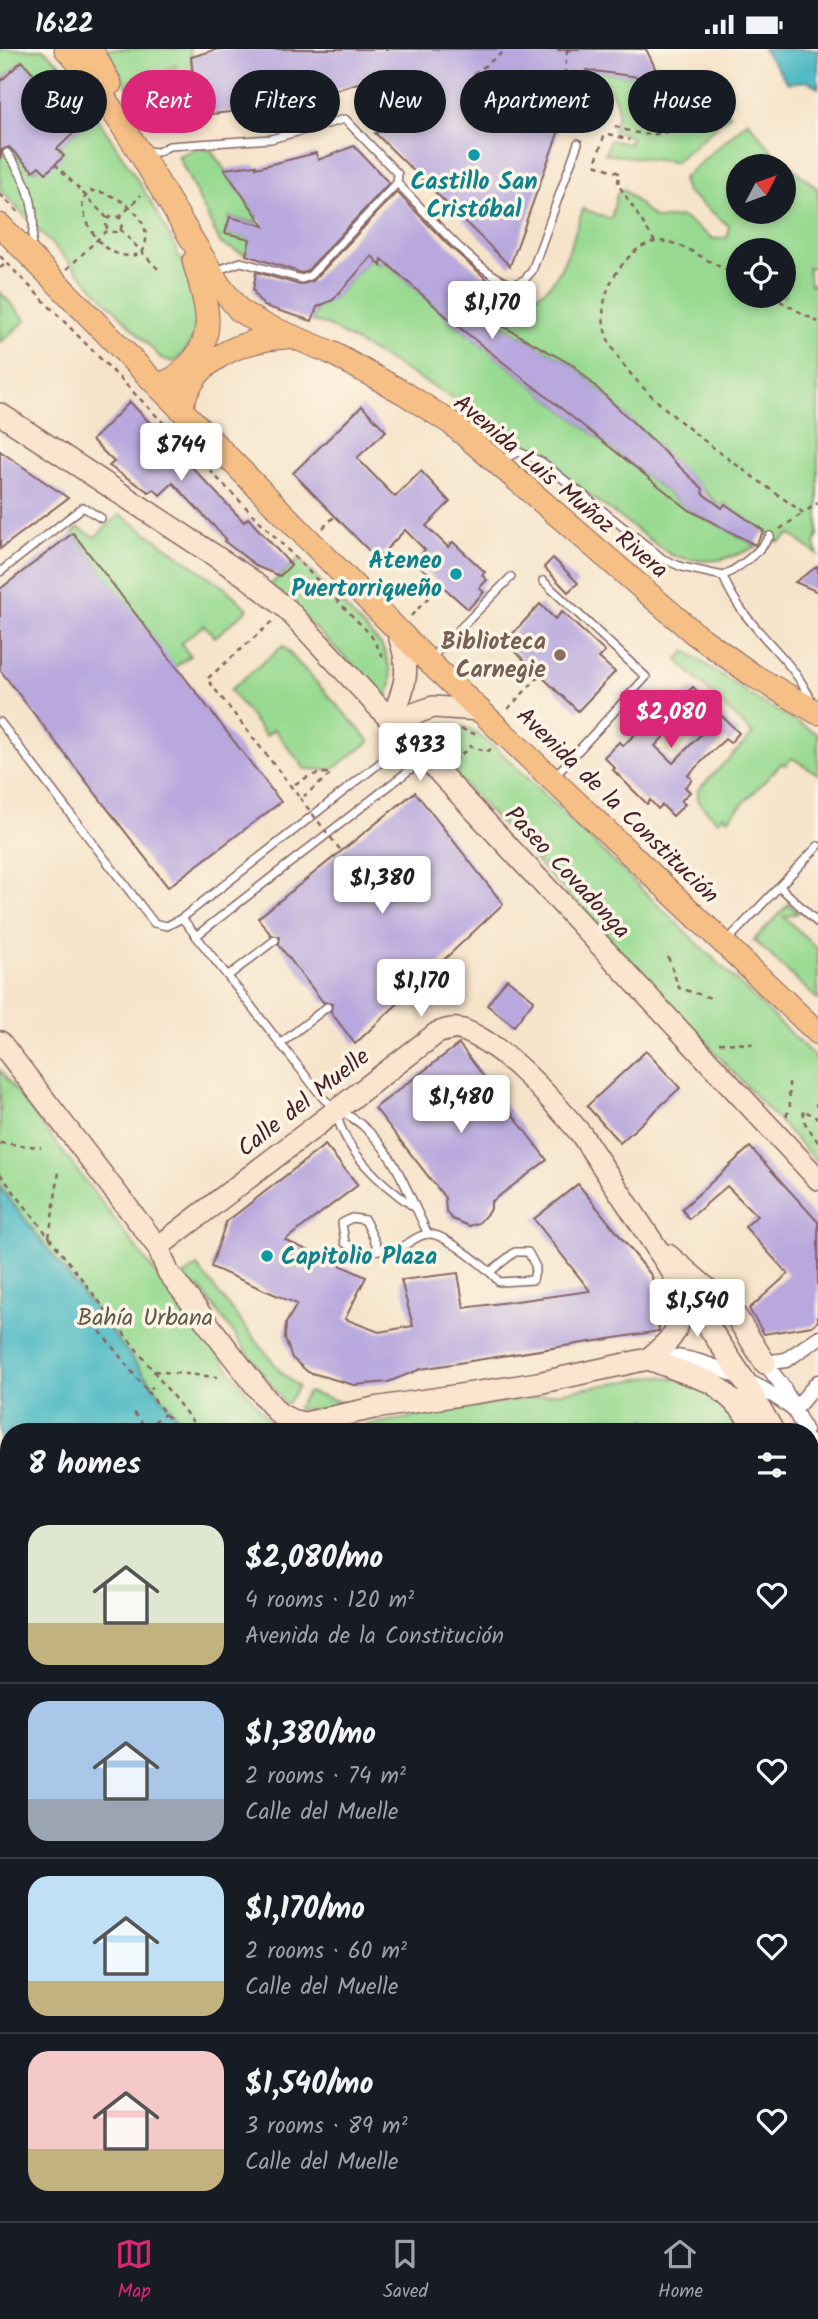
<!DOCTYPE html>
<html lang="en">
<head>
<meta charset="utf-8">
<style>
	:root { --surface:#171b24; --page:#242831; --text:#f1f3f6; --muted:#9ea1a6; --line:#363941; --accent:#db2777 }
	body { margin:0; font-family:Kalam,sans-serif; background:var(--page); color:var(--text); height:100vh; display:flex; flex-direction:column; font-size:26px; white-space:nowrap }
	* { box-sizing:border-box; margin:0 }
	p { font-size:23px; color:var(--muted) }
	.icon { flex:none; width:38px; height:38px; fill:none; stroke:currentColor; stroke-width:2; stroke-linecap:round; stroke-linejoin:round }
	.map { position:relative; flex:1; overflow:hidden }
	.details { position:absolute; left:0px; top:1374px; width:819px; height:800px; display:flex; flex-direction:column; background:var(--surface); border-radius:28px 28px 0 0; box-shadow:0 4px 10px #0003 }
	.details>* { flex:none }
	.guide { position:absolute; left:21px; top:21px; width:777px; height:63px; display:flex; gap:14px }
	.needle { width:46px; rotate:49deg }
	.buttons { position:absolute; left:726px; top:105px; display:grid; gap:14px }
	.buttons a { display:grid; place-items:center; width:70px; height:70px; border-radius:50%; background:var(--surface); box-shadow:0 4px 10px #0003; font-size:35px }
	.price { position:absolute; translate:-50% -60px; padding:0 16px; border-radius:7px; background:#fff; color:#222; font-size:23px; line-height:46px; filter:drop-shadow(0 2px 4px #0008) }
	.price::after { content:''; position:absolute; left:50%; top:42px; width:21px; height:16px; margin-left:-10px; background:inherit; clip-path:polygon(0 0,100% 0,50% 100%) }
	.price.selected { background:var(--accent); color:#fff }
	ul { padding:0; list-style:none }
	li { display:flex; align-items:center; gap:21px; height:175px; padding:0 28px }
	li+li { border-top:2px solid var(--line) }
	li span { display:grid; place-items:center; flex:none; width:196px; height:140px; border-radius:21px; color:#555 }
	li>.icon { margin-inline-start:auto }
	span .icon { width:84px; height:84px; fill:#fffc; stroke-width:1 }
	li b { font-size:30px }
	h2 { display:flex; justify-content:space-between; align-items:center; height:84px; padding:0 28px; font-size:30px }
	.tag { padding:0 24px; border-radius:32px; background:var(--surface); box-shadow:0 4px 10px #0003; font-size:24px; line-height:63px }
	.tag.selected { background:var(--accent); color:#fff }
	.status { display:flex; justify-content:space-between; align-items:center; height:49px; padding:0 35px; background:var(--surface); direction:ltr }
	.status svg { height:19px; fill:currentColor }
	.menu { display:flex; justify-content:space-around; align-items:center; height:98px; border-top:2px solid var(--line); background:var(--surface); font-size:19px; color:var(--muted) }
	.menu a { display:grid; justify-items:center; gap:4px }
	.menu .selected { color:var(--accent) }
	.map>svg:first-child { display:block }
	.green { fill:#98da91; stroke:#717c5e; stroke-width:2; fill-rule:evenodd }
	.water { fill:#4bb9c4; stroke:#4a6c78; stroke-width:2 }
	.building { fill:#b8a8de; fill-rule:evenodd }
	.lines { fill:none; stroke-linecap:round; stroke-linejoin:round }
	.lane-casing { stroke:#866463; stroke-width:10 }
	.street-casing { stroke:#866463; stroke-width:17 }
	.secondary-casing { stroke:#866463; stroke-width:24 }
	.primary-casing { stroke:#866463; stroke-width:25 }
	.path { stroke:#866463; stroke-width:2.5; stroke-dasharray:5 5; stroke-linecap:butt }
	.lane { stroke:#fff; stroke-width:7 }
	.street { stroke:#fff; stroke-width:14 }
	.secondary { stroke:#fbe5cf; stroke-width:21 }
	.primary { stroke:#f5bf86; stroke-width:23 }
	.path-bridge { stroke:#866463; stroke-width:2.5; stroke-dasharray:5 5; stroke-linecap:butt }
	.culture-dot { fill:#0f9aa8; stroke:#fcf5e5; stroke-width:2.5 }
	.education-dot { fill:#8d6e63; stroke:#fcf5e5; stroke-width:2.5 }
	.labels { text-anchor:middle; stroke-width:7; stroke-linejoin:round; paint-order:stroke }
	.culture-label { font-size:24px; font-weight:bold; fill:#0d838f; stroke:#fcf5e5 }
	.street-label { font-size:24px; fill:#4a1f2b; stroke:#fcf5e5 }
	.education-label { font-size:24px; font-weight:bold; fill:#785e54; stroke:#fcf5e5; text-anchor:end }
	.park-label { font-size:24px; fill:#61574a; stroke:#fcf5e5 }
</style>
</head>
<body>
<div class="status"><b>16:22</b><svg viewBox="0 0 49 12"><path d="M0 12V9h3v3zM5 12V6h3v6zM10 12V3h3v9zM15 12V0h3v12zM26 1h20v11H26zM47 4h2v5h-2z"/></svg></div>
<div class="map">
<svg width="818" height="2172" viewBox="0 0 818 2172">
	<rect width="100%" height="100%" fill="#fcf5e5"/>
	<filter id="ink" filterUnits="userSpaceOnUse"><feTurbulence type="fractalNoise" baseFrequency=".0143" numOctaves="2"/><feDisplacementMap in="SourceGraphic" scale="14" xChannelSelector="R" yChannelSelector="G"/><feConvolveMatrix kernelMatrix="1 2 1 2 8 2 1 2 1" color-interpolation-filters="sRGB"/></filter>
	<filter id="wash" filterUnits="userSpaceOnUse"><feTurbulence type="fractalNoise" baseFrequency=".00686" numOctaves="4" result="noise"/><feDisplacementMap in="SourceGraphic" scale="28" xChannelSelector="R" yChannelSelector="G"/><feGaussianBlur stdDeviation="1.57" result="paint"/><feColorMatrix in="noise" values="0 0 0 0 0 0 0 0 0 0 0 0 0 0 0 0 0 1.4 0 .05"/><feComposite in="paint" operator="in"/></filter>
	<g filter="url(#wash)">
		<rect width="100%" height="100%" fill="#f6e4ca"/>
		<g class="green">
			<path d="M0 0H43L62 17C101 76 188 194 196 261 198 282 190 300 174 313L162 310 0 141V108L11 99 33 122 63 107 57 100 82 76 22 12 0 33Z"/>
			<polygon points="107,0 190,0 194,40 187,47 169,47 163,30 177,17 174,15 152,36 164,70 148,67 132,47"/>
			<path d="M590 21 661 31 681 22 695 24 712 41 710 46 730 66 675 113 605 105 610 91 629 95 631 88 613 81C625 56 611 37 590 21Z"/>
			<path d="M748 72 773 103 818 140V218L808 219 810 236 818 235V485L815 495 818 506 790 485 779 493 725 455 722 459 574 317 490 270 499 245C555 270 569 199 583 160L611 170 617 145 623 140 655 170 682 168 714 190 727 189 729 177 686 142 682 130ZM738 117H784V163H738ZM738 201H784V247H738Z"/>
			<polygon points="196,100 210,100 257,167 255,174 229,168 226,184 251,190 246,206 221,195 178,107"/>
			<path d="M372 207 380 217 382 210 455 275 689 461 757 497C724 513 707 516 671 506L472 360 325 275 312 272 317 258 333 251Z"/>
			<polygon points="0,243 26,271 0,294"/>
			<polygon points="120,465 225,539 248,560 215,588 204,576 181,594 190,607 175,618 73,484 79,479 95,488"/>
			<path d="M299 510 382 597C388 611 397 635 386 648L270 536Z"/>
			<polygon points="283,597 370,692 332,721 305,720 274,680 266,687 230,641"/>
			<polygon points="686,602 761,653 818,685 818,725 792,709 785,716 782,714 728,770 724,766 718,772 698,753 698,741 753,685 677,611"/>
			<polygon points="443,674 470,680 497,700 818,1011 818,1114 421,689 422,680"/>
			<polygon points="789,855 798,864 784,868 818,900 818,951 754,891"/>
			<polygon points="0,1021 269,1372 287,1382 188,1382 0,1138"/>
			<polygon points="197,1217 281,1323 298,1338 286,1356 200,1239 190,1236 184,1227"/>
			<path d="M657 1327C696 1329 724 1353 746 1382H653L646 1370 574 1382H331Z"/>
			<polygon points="308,1343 344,1354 326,1361 296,1360"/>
			<polygon points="810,1511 818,1528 818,1795 810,1797"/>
		</g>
		<g class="water">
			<polygon points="763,0 818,0 818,39 808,32 788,34"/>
			<polygon points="0,1138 188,1382 9,1382 9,2165 513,2165 514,2172 0,2172"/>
			<polygon points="647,1370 653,1382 574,1382"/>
			<polygon points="818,1795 818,1972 810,1974 810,1797"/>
		</g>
		<g id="blocks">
			<g class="building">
				<polygon points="218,0 646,0 661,31 586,21 585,36 566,35 562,73 510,217 375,84 397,77 384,26 332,42 330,40 278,58 164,70 151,36 162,26 169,47 187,47 194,36 191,8"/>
				<polygon points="22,12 82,76 57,100 64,107 46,124 39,117 33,122 9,98 2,101 0,110 0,33"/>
				<polygon points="354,97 389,134 307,222 302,224 246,206 250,190 225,184 230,168 264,177 224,120 256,116 256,119 316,104 318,111"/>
				<polygon points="397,143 447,195 500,242 490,270 574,317 703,440 702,444 722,459 725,455 764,482 755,496 689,461 455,275 382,210 381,217 372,207 333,251 317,258 312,272 264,257 258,250 253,241 256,223 300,236 313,232"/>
				<polygon points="130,353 244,473 248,469 291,516 280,527 258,518 224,492 226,490 173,434 160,446 154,440 149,443 109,417 114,413 92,391"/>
				<polygon points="362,357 386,382 357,409 395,448 421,422 450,453 426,477 448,498 453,493 485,523 482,526 487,531 479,539 484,543 468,560 421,518 423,516 417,510 425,501 405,481 377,510 293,424"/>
				<polygon points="0,402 68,449 0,500"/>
				<polygon points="73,484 281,753 168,838 0,621 0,540"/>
				<polygon points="553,509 578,534 568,543 544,518"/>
				<polygon points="818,517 818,543 795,533"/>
				<polygon points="540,555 555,570 562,563 605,603 599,609 615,623 578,662 505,593"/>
				<path d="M693 638 739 684 730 694 725 690 688 726 692 731 685 738 690 743 681 752 685 755 673 767 662 756 658 760 650 751 647 755 613 721 615 719 604 708 619 693 623 697 674 646 679 651ZM691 659 709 677 673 714 655 697Z"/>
				<polygon points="415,743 503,855 355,995 331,963 332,955 323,953 279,896 280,888 271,886 258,869"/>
				<polygon points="507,930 534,951 514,977 487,956"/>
				<polygon points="459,995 547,1111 491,1153 491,1160 479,1174 469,1177 452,1170 446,1162 445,1149 375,1059"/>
				<polygon points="646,1002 680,1039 620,1094 587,1057"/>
				<polygon points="325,1096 358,1136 285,1191 366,1228 345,1270 379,1283 413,1277 401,1231 458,1224 464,1259 590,1242 534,1170 578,1135 652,1227 659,1282 421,1320 388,1333 354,1336 308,1323 292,1309 285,1289 286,1274 297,1255 211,1218 226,1173"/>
				<polygon points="750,1098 818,1173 818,1272 812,1277 764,1285 749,1260 788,1225 745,1178 757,1167 727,1137 689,1170 682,1160"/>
			</g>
		</g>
	</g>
	<g filter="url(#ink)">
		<use href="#blocks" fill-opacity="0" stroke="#866463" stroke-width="2"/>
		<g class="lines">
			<defs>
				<g id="lane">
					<polyline points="145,102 158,103 169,97 271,90 345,70 398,125 397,134 310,227 302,230 241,213 215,222"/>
					<path d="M7 104C30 134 39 165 30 202"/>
					<path d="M397 134C429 165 472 221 513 236L524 231 532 222 578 94"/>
					<path d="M498 412 519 403 542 413 663 510 682 518 723 527C745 582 790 603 812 653"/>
					<polyline points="0,523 83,458 101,469"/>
					<path d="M723 527C742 517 758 504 770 487"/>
					<polyline points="543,532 646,628 555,727"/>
					<polyline points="431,609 511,528"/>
					<polyline points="0,673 154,874 167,877 182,869 408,692"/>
					<polyline points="780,838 818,874"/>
					<path d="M182 869 323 1049C335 1061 351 1066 363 1077 396 1105 409 1147 428 1185"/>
					<polyline points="196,887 425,709"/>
					<polyline points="727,892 818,797"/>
					<polyline points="228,927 275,891"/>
					<polyline points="280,995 327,958"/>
					<path d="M336 1065C348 1106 380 1134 414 1158"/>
					<path d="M378 1199 365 1171 352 1169 342 1174 345 1194 363 1204C375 1200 384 1202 395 1200 407 1198 416 1185 429 1185 444 1184 490 1221 499 1233L533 1231 536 1218 528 1203H515L491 1222"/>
					<polyline points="810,1777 818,1776"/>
				</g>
				<g id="street">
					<path d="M651 1309C688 1299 766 1337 794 1361"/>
					<polyline points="794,1361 818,1333"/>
					<polyline points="805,1382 783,1338 765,1314 786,1311 818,1289"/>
					<polyline points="810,1393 818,1409"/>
				</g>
				<g id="secondary">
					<polyline points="0,365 247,528 287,560 818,1130"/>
					<path d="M391 673C406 633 412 622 397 581"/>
					<polyline points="391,673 433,658 480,661"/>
					<polyline points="0,993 158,1198 168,1223 262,1345 279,1365 294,1372 305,1374 374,1359 538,1334 648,1310 713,1334 740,1358 757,1382"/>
					<path d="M158 1198 437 984C446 981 454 978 463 981 506 997 552 1051 581 1085L744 1331 773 1382"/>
					<polyline points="668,1206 732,1261 765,1314"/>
					<path d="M648 1310C678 1286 682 1278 681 1239"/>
					<polyline points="810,1469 818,1484"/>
				</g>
				<g id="primary">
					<polyline points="66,0 87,23 139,102 219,236 240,262 262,275 330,303 404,344 451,374 694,584 754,627 818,664"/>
					<polyline points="91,0 110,35"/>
					<polyline points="0,176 428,612 818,984"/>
					<path d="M157 335C171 334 179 326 189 316 220 284 204 249 194 212"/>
					<path d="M181 360C192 311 240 291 286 288"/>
				</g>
			</defs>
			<use href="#lane" class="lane-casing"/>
			<use href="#street" class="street-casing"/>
			<use href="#secondary" class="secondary-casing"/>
			<use href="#primary" class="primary-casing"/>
			<g class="path">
				<polyline points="517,0 567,1 565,23 575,23 575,32 585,33"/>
				<polyline points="567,1 574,1"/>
				<polyline points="474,25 507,0"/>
				<polyline points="385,47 389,46"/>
				<path d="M615 77C648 91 680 90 697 54"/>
				<polyline points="609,85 630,91"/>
				<polyline points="604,87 595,115 619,124 618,135 655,193"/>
				<polyline points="55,115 107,169"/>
				<path d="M90 142C119 142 159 173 142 204 109 217 84 180 82 152Z"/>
				<polyline points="0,145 20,165"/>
				<circle cx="114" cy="175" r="8"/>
				<polyline points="119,169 141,146"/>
				<polyline points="120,180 158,220"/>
				<polyline points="0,207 370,585 384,609"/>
				<polyline points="0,219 4,216"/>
				<polyline points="67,220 108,180"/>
				<path d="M738 226C691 209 660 163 619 220 606 238 600 259 605 281 619 341 753 426 803 464L818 454"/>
				<polyline points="771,247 818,273"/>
				<polyline points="323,479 335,467"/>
				<polyline points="780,480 803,464"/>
				<polyline points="411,567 440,537"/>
				<polyline points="272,573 207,630 300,749"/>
				<polyline points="508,660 540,626"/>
				<polyline points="461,680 475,685"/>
				<polyline points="454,712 471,697 486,703 491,700"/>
				<path d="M295 735C305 729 320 721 331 725L304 747"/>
				<path d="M529 778C535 808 593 844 614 868L615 873 609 879"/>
				<polyline points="668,908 679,939 711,949"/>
				<polyline points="719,994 753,995"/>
				<polyline points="818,1053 816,1056 818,1060"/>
				<polyline points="786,1067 790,1060 789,1033"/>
				<polyline points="818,1093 805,1074 803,1061 818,1069"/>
				<polyline points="0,1094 41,1098"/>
				<polyline points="0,1125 200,1382"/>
				<polyline points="49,1188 59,1123"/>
				<polyline points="100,1282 147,1342 153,1338"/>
				<polyline points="154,1322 217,1328"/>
				<polyline points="147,1342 179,1382"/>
				<polyline points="134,1364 149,1382"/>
				<polyline points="146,1379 165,1365"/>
			</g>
			<use href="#lane" class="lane"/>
			<use href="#street" class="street"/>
			<use href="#secondary" class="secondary"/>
			<use href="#primary" class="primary"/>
			<polyline class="path-bridge" points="300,749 342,803"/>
		</g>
	</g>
	<g class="culture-dot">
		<circle cx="474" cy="106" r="7"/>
		<circle cx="456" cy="525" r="7"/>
		<circle cx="267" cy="1207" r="7"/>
	</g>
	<circle class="education-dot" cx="560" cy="606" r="7"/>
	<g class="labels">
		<g class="culture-label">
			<text x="474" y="140">Castillo San<tspan x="474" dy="28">Cristóbal</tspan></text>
			<text x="442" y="519" text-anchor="end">Ateneo<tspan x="442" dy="28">Puertorriqueño</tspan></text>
			<text x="281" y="1215" text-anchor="start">Capitolio Plaza</text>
		</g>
		<g class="street-label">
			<text transform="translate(561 437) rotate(40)" y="8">Avenida Luis Muñoz Rivera</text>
			<text transform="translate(618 756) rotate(44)" y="8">Avenida de la Constitución</text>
			<text transform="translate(568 823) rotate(47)" y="8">Paseo Covadonga</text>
			<text transform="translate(303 1053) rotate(-38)" y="8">Calle del Muelle</text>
		</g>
		<g class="education-label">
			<text x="546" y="600">Biblioteca<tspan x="546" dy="28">Carnegie</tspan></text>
		</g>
		<g class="park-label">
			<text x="145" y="1276">Bahía Urbana</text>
		</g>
	</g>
</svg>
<div class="buttons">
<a><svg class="needle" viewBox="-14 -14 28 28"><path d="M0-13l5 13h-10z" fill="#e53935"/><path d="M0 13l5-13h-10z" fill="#9ea1a6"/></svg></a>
<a><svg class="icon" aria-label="locate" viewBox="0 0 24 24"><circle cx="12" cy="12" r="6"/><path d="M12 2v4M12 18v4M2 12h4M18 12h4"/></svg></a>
</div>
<b class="price" style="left:492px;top:292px">$1,170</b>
<b class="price" style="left:181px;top:434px">$744</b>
<b class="price selected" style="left:671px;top:701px">$2,080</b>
<b class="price" style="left:420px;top:734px">$933</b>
<b class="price" style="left:382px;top:867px">$1,380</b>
<b class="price" style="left:421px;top:970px">$1,170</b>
<b class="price" style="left:461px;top:1086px">$1,480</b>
<b class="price" style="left:697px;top:1290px">$1,540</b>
<div class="guide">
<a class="tag">Buy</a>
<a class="tag selected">Rent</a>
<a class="tag">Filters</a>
<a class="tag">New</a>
<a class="tag">Apartment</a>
<a class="tag">House</a>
</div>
<section class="details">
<h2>8 homes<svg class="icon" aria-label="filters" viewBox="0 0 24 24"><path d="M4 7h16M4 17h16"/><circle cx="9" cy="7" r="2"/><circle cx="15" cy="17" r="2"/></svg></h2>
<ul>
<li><span style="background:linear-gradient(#dfe7d0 70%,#c2b280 0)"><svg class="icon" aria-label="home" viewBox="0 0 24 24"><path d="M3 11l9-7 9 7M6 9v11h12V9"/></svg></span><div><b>$2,080/mo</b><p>4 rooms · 120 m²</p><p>Avenida de la Constitución</p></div><svg class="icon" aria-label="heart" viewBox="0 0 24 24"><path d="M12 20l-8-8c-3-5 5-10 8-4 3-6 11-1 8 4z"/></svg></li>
<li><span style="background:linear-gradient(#a9c7e8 70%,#9aa5b1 0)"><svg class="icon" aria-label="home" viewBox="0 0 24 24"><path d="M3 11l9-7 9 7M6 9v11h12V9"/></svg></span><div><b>$1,380/mo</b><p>2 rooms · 74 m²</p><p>Calle del Muelle</p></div><svg class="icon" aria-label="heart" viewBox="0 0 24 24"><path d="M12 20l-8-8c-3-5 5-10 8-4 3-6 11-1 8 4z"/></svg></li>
<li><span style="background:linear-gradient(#bfe0f5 75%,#c2b280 0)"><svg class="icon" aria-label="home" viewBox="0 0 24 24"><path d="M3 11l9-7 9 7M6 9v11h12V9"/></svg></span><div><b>$1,170/mo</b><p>2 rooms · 60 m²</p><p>Calle del Muelle</p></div><svg class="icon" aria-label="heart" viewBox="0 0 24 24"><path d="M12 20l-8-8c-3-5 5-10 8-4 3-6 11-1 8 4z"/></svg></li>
<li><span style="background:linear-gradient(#f6c9c9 70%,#c2b280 0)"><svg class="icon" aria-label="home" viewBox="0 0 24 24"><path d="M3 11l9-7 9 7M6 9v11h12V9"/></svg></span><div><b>$1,540/mo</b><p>3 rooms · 89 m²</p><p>Calle del Muelle</p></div><svg class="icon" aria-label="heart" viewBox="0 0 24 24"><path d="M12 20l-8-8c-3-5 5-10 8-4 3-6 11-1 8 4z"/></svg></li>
</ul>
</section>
</div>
<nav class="menu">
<a class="selected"><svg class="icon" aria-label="map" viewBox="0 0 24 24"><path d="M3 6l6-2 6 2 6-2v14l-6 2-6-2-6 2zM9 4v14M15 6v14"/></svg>Map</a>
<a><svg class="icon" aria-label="saved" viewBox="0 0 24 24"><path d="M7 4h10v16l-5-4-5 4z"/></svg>Saved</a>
<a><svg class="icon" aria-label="home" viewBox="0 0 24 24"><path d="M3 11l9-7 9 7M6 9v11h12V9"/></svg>Home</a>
</nav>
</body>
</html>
